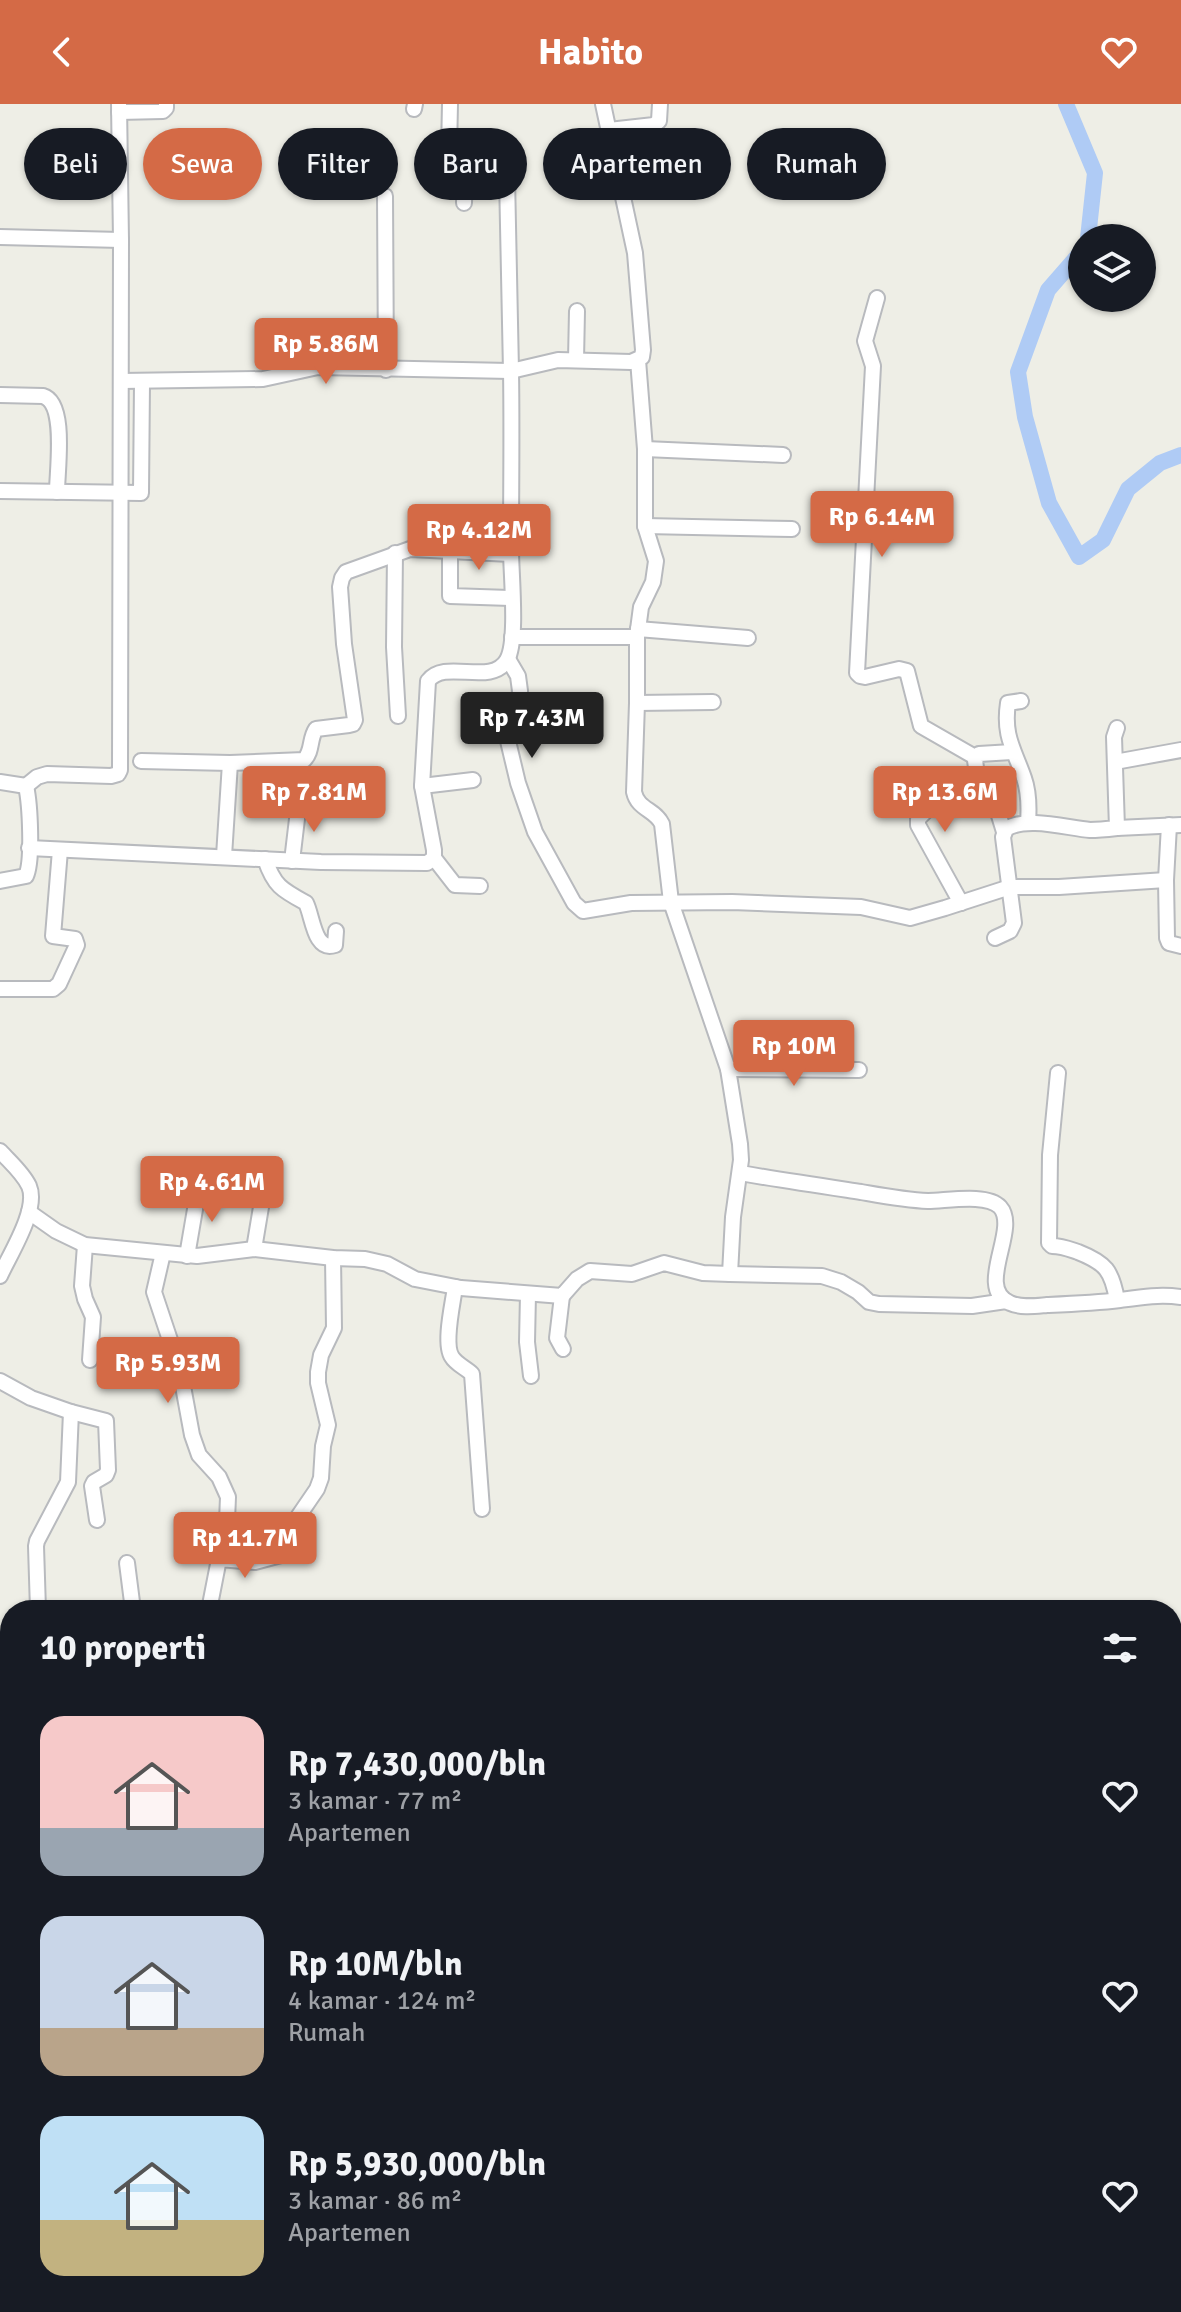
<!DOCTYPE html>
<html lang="id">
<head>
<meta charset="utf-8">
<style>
	:root { --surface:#171b24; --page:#20242c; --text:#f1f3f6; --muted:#9ea1a6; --accent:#d46a46 }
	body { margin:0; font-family:Signika,sans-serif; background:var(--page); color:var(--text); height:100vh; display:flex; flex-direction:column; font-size:30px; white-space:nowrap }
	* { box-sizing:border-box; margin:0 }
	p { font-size:26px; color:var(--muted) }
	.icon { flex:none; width:44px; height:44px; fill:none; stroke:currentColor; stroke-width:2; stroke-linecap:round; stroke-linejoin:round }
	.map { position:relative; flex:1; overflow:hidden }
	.sheet { position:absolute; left:0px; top:1496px; width:1182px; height:712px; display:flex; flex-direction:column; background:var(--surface); border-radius:32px 32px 0 0; box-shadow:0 2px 6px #0004 }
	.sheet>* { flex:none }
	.guide { position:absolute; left:24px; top:24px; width:1134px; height:72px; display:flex; gap:16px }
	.tools { position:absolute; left:1068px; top:120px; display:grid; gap:16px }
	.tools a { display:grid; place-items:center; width:88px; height:88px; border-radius:50%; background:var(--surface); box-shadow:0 2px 6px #0004; font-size:40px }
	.price { position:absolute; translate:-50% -68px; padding:0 18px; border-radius:8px; background:var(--accent); color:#fff; font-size:26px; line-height:52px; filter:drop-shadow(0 2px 4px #0008) }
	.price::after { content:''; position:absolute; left:50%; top:48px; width:24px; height:18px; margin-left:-12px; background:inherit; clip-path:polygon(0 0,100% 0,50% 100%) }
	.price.selected { background:#222; color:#fff }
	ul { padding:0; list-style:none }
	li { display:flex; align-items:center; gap:24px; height:200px; padding:0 40px }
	li span { display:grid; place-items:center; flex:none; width:224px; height:160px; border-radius:24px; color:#555 }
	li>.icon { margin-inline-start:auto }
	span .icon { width:96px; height:96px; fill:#fffc; stroke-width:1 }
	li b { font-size:34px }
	h2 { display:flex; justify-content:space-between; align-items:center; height:96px; padding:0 40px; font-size:34px }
	.chip { padding:0 28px; border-radius:36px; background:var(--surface); box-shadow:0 2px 6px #0004; font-size:28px; line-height:72px }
	.chip.selected { background:var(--accent); color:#fff }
	header { display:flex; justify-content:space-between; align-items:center; height:104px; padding:0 40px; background:var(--accent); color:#fff; font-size:36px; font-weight:800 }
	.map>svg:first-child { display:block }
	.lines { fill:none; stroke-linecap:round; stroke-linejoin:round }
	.river { stroke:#afcbf5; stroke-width:16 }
	.minor-casing { stroke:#b8babe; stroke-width:18 }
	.minor { stroke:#fff; stroke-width:14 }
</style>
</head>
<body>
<header><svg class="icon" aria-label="back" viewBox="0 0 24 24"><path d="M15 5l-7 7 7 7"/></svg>Habito<svg class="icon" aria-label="heart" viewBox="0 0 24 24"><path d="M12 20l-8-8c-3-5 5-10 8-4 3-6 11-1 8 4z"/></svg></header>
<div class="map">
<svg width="1181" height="2208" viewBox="0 0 1181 2208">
	<rect width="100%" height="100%" fill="#eeeee6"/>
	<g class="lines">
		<g class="river">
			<polyline points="1066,0 1095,69 1088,134"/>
			<polyline points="1082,147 1048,186 1018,268 1025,313 1049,399 1079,453 1103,436 1128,385 1160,359 1181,351"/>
		</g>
		<defs>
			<g id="minor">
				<path d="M450 0 449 47C452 55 458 56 462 63 468 72 464 88 464 99"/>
				<polyline points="414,5 415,0"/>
				<polyline points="119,8 163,7 166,4 166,0"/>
				<polyline points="609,26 654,21 659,17 660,0"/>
				<polyline points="385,92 386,266"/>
				<polyline points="0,133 121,136"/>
				<polyline points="877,194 865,237 873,262 857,569 860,572 865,573 899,565 907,567 921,622 975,653"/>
				<polyline points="576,256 577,207"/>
				<polyline points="121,277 263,275 318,263 511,267 507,73"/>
				<path d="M0 291 43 292C67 299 57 366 57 388"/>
				<polyline points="645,345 783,351"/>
				<polyline points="0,387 141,389 142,279"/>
				<polyline points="645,422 792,425"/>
				<polyline points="450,447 450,492 512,494"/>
				<polyline points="395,449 394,543 398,612"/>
				<polyline points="638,525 748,534"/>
				<polyline points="512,533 637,533"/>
				<polyline points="508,555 518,572 520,587 519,597 508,637 518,679 535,728 574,799 583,807 631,799 732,798 861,803 910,814 945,804 1010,783 1059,783 1166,776"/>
				<path d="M1021 597 1008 599C1003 632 1014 645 1024 674 1029 688 1029 705 1028 719"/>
				<polyline points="637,599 713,598"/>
				<path d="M141 657 230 659 304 656C313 647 309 635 316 625L349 621 353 620 355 616 344 540 340 483 342 474 346 468 410 445 511 450"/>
				<polyline points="1115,658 1181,646"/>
				<path d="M0 678 26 682C30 700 33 757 26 772L0 777"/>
				<polyline points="26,682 37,673 47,670 111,672 118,670 120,666 121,136 119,0"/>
				<polyline points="422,682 473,676"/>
				<polyline points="1169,721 1166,776 1167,834 1169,839 1181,842"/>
				<polyline points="1117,724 1181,721"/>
				<polyline points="1004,728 997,705 994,700 983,694 979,687 975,656 979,650 1012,648"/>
				<path d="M29 744 321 758 427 759 434 754V746L422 682 428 577C445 554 491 583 507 556 518 537 511 470 511 446 511 386 512 326 511 267L558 256 631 258 642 253 643 246 635 149 603 0"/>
				<polyline points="224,752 230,659"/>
				<polyline points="434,754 455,781 480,782"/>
				<path d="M265 755C274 782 282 786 306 799 313 813 314 848 335 841L336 827"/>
				<polyline points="292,757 299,698"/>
				<polyline points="961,799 918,721 918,715 924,709 927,699 935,695 994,700"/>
				<path d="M995 834 1010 827 1014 819 1003 733 1006 725C1026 712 1067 724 1090 726 1099 726 1108 725 1117 724L1114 633 1117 624"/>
				<polyline points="0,885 53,885 59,880 77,841 75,835 53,832 60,746"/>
				<polyline points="728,965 859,966"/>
				<path d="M1058 969 1050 1051 1049 1139 1052 1142C1062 1142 1069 1145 1078 1148 1106 1159 1112 1167 1117 1196"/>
				<path d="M0 1047C10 1058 23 1069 29 1082 39 1105 10 1150 0 1172"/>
				<path d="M740 1069C780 1076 821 1082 861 1088 884 1092 905 1096 928 1097 946 1097 987 1089 1000 1103 1020 1125 974 1184 1010 1199 1021 1204 1035 1202 1047 1201 1071 1200 1096 1199 1120 1196 1141 1193 1160 1190 1181 1193"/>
				<path d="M29 1108 56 1127 85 1141 197 1152 254 1145 333 1154 365 1155 387 1160 415 1175 461 1184 562 1192 577 1175 590 1167 632 1170 664 1159 703 1169 730 1170 733 1113 741 1056 740 1040 728 965 671 798 662 720C655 705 638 706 634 688L637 599V533L641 503 653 478 656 457 645 422V345L638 256"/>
				<polyline points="85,1141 82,1182 85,1195 93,1213 90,1256"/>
				<polyline points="254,1145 265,1079"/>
				<polyline points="163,1149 154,1188 180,1266 192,1331 199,1351 219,1373 228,1393 227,1417 219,1455"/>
				<polyline points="187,1152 199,1082"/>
				<polyline points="730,1170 822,1172 841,1178 858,1188 869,1198 879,1200 972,1202 1006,1197"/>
				<path d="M455 1183C453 1199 443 1240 452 1253 456 1260 466 1264 472 1270L482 1405"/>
				<polyline points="528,1190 527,1238 531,1272"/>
				<polyline points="562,1192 557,1234 563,1245"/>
				<polyline points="0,1277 31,1294 71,1308 106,1317 108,1366 106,1371 94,1378 92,1382 97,1416"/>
				<polyline points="289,1426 317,1385 321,1374 323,1342 328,1321 318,1279 318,1268 321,1251 334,1224 333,1154"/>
				<polyline points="127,1459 133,1506"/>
				<polyline points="38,1506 36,1442 37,1437 68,1378 71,1308"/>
				<polyline points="209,1506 219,1455 255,1458 281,1451"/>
				<polyline points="3,1539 10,1639"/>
				<polyline points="1181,1654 1181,1667"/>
				<polyline points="1172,1781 1181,1796"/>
				<polyline points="0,1820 10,1824"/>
				<polyline points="1172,1897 1174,1866 1181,1863"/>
				<polyline points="0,1954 10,1954"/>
				<polyline points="1177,2069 1174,2096 1181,2099"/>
				<polyline points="1172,2147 1180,2099"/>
				<polyline points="1172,2163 1181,2165"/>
				<polyline points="504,2198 504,2208"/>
				<polyline points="869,2198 873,2208"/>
				<polyline points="1111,2198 1112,2201 1144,2208"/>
				<polyline points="1056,2204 1056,2198"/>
				<polyline points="107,2208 108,2198"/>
			</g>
		</defs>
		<use href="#minor" class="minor-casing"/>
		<use href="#minor" class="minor"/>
	</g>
</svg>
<div class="tools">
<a><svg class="icon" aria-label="layers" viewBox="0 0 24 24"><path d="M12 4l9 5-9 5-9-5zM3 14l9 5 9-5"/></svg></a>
</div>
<b class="price" style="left:326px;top:282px">Rp 5.86M</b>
<b class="price" style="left:882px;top:455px">Rp 6.14M</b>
<b class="price" style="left:479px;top:468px">Rp 4.12M</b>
<b class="price selected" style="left:532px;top:656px">Rp 7.43M</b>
<b class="price" style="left:314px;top:730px">Rp 7.81M</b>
<b class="price" style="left:945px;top:730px">Rp 13.6M</b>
<b class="price" style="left:794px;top:984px">Rp 10M</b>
<b class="price" style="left:212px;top:1120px">Rp 4.61M</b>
<b class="price" style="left:168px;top:1301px">Rp 5.93M</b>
<b class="price" style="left:245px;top:1476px">Rp 11.7M</b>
<div class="guide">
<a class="chip">Beli</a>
<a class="chip selected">Sewa</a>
<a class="chip">Filter</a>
<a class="chip">Baru</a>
<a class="chip">Apartemen</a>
<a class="chip">Rumah</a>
</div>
<section class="sheet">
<h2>10 properti<svg class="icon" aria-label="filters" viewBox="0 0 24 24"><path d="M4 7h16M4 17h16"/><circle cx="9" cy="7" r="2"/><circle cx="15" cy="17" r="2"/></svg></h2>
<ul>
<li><span style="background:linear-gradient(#f6c9c9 70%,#9aa5b1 0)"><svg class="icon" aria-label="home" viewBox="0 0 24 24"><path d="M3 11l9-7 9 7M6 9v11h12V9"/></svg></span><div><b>Rp 7,430,000/bln</b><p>3 kamar · 77 m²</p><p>Apartemen</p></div><svg class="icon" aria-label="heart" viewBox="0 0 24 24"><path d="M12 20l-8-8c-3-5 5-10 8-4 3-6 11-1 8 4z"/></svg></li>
<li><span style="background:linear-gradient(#c9d6e8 70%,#b9a48a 0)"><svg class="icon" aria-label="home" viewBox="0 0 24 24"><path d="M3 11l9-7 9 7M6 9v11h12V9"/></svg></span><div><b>Rp 10M/bln</b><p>4 kamar · 124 m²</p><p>Rumah</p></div><svg class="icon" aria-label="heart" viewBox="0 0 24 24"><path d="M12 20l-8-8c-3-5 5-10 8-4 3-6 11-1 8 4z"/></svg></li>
<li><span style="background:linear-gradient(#bfe0f5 65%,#c2b280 0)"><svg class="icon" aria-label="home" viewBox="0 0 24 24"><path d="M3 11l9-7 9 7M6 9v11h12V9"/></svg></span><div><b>Rp 5,930,000/bln</b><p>3 kamar · 86 m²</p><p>Apartemen</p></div><svg class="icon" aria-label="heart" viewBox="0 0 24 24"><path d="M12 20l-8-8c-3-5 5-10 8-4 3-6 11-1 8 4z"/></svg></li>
</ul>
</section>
</div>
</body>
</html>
